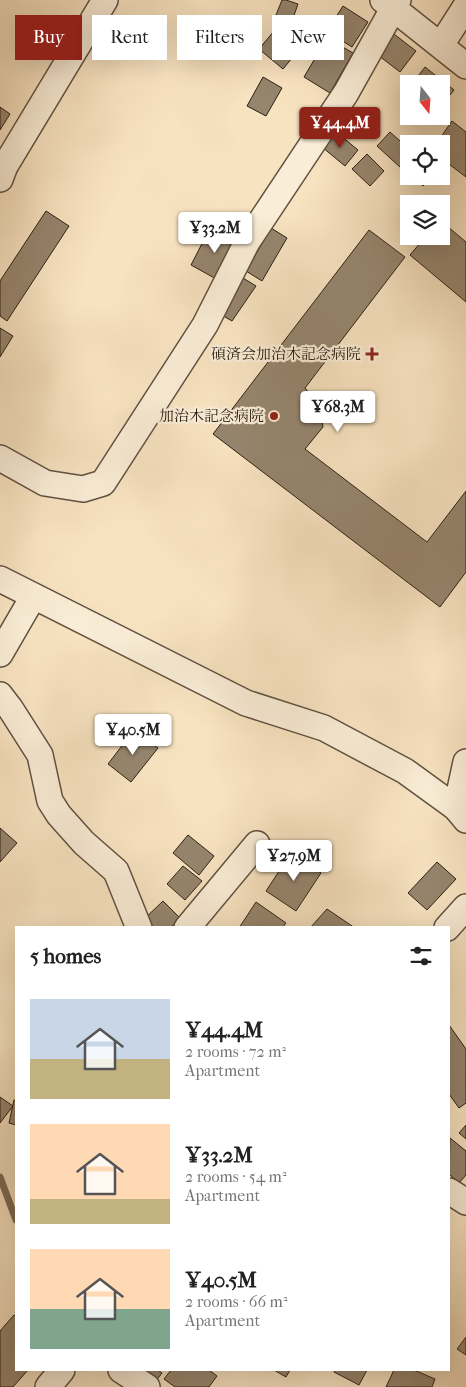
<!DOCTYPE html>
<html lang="en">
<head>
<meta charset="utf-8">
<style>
	:root { --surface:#fff; --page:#f2f2f2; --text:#222; --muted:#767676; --accent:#8f2418 }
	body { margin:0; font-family:"IM FELL French Canon","Noto Serif JP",serif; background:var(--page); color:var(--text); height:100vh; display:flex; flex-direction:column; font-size:19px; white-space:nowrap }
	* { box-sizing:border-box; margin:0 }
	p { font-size:16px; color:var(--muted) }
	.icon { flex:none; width:28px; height:28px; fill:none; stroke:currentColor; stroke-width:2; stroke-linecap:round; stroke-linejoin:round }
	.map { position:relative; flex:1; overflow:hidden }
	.details { position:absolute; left:15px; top:926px; width:435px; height:445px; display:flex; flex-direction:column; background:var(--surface); border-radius:0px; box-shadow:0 5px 20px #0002 }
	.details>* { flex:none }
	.top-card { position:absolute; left:15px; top:15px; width:436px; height:45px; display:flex; gap:10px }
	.needle { width:32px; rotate:163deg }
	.fabs { position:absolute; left:400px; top:75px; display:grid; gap:10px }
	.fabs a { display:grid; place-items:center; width:50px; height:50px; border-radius:0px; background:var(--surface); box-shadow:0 5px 20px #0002; font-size:25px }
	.price { position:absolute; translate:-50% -42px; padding:0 11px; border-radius:5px; background:#fff; color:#222; font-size:16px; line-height:32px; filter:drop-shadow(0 1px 2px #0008) }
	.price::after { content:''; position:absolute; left:50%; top:30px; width:15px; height:11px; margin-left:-8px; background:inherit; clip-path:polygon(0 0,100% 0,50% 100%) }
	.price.current { background:var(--accent); color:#fff }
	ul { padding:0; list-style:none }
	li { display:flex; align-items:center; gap:15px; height:125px; padding:0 15px }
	li span { display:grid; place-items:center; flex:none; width:140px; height:100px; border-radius:0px; color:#555 }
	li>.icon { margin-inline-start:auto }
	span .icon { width:60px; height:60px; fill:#fffc; stroke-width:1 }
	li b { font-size:21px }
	h2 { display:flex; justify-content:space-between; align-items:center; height:60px; padding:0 15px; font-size:21px }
	.tag { padding:0 18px; border-radius:0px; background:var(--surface); box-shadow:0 5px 20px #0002; font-size:18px; line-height:45px }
	.tag.current { background:var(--accent); color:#fff }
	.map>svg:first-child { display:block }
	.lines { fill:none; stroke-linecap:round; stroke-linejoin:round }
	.stream { stroke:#7d6d59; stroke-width:7 }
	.building { fill:#96856e; stroke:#2c2015 }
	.minor-casing { stroke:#5f5140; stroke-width:28 }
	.minor { stroke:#faedd7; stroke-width:25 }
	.poi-dot { fill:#8f2418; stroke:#faedd7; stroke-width:2 }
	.labels { text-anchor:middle; stroke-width:4.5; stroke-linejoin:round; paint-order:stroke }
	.poi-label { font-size:15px; fill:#2c2015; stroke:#faedd7; text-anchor:end }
</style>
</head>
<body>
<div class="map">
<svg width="466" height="1387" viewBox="0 0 466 1387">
	<rect width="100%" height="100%" fill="#f8e3c1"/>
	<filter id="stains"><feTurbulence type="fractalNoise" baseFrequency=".004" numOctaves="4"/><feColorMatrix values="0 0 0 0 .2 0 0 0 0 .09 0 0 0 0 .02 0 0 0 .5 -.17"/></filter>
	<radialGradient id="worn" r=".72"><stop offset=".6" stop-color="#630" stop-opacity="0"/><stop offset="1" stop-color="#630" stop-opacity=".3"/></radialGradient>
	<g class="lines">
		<polyline class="stream" points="0,1177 16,1220"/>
	</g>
	<g class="building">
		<polygon points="282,0 286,0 298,4 292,21 276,15"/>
		<polygon points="343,6 368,22 352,47 327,31"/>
		<polygon points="279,25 303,45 283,69 259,49"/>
		<polygon points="390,31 416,51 400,72 374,52"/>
		<polygon points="327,38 353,53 330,93 304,77"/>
		<polygon points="425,67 454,90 441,106 441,84 412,84"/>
		<polygon points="263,77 282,88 266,116 247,106"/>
		<polygon points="0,107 10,114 0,130"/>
		<polygon points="452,121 466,132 466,177 441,158 441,144 436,144"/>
		<polygon points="335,131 358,150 345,166 322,147"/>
		<polygon points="390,132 409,149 409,159 401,168 377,146"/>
		<polygon points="367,154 384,171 370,186 352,169"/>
		<polygon points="411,176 431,176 423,186"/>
		<polygon points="46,211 69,226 7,321 0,316 0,281"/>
		<polygon points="441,221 466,242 466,302 410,255 426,236 441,236"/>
		<polygon points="271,228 287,238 262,281 246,271"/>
		<polygon points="209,230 229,240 231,234 240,238 218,280 191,265"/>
		<polygon points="369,230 405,257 305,388 319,405 323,427 305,449 427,542 466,491 466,572 440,607 213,434"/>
		<polygon points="243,278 256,286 232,321 220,314"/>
		<polygon points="0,328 13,336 0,357"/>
		<polygon points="134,730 158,748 131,782 108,764"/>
		<polygon points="0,828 17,843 0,862"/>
		<polygon points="188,835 214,856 199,875 173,853"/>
		<polygon points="291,853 321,873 296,911 266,891"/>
		<polygon points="437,862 456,879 427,910 408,893"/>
		<polygon points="183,866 202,881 185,900 167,884"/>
		<polygon points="163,901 180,918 170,928 144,928 140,923"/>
		<polygon points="256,902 286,923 282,928 239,928"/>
		<polygon points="327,909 355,928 310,928"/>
		<polygon points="449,1025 466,1049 466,1103 459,1108 449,1094"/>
		<polygon points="0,1097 13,1106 0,1123"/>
		<polygon points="14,1100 16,1100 16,1125 9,1123"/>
		<polygon points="466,1125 466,1139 459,1133"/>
		<polygon points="450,1138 466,1151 466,1175 459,1183 449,1174"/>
		<polygon points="14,1315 16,1316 16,1370 28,1370 13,1387 0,1387 0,1331"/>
		<polygon points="466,1337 466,1355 457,1349"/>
		<polygon points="142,1370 158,1370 162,1373 152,1386"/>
		<polygon points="171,1370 209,1370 217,1376 209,1387 175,1387 164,1379"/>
		<polygon points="274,1370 290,1370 286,1377"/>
		<polygon points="335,1370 367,1370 359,1385 334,1372"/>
		<polygon points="394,1370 414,1370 435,1379 432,1387 386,1387"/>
	</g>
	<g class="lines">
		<defs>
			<g id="minor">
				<polyline points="383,0 466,66"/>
				<polyline points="441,45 466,6"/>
				<polyline points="0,179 5,166 105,0"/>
				<polyline points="0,458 45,483 83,489 103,483 205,325 247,242 346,93 398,0"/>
				<polyline points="0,579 246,703 324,728 405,771 456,808 466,820"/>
				<polyline points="0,654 33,597"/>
				<polyline points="0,695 10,708 40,755 50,801 59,815 84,843 116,871 139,928"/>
				<polyline points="456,808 466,762"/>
				<polyline points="187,928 257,844"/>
				<polyline points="447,928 466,907"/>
				<polyline points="449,1191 466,1202"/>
				<polyline points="121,1370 147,1387"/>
				<polyline points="48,1387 62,1370"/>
			</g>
		</defs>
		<use href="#minor" class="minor-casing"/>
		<use href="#minor" class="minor"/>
	</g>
	<g class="poi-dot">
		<path d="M369.5 346.5h5v5h5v5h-5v5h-5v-5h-5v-5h5z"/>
		<circle cx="274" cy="416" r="5"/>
	</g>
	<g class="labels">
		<g class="poi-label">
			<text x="361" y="359">碩済会加治木記念病院</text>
			<text x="264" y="421">加治木記念病院</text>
		</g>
	</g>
	<rect width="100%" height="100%" filter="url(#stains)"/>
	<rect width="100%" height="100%" fill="url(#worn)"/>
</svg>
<div class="fabs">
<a><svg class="needle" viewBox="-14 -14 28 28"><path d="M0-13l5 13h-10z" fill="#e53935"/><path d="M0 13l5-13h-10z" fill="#767676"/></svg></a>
<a><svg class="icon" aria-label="locate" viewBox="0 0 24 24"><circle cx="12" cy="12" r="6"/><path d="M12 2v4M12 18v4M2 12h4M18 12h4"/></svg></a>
<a><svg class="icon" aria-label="layers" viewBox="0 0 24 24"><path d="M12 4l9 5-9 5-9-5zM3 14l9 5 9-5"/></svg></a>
</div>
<b class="price current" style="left:340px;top:149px">¥44.4M</b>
<b class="price" style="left:215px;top:254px">¥33.2M</b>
<b class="price" style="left:338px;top:433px">¥68.3M</b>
<b class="price" style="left:133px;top:756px">¥40.5M</b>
<b class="price" style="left:294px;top:882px">¥27.9M</b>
<div class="top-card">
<a class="tag current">Buy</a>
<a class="tag">Rent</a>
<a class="tag">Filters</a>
<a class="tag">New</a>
</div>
<section class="details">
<h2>5 homes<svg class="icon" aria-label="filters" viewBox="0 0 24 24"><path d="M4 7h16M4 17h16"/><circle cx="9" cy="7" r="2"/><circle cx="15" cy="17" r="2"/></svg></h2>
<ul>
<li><span style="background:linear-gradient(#c9d6e8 60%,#c2b280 0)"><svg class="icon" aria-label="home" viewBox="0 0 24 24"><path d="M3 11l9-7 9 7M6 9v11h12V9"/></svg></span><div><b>¥44.4M</b><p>2 rooms · 72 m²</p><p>Apartment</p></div></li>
<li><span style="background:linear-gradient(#ffd9b3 75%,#c2b280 0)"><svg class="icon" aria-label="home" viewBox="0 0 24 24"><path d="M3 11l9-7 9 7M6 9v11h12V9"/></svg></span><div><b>¥33.2M</b><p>2 rooms · 54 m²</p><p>Apartment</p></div></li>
<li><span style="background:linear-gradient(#ffd9b3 60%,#7fa58c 0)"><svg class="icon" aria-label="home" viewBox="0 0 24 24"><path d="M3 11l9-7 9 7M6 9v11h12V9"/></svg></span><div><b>¥40.5M</b><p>2 rooms · 66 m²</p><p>Apartment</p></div></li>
</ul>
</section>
</div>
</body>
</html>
